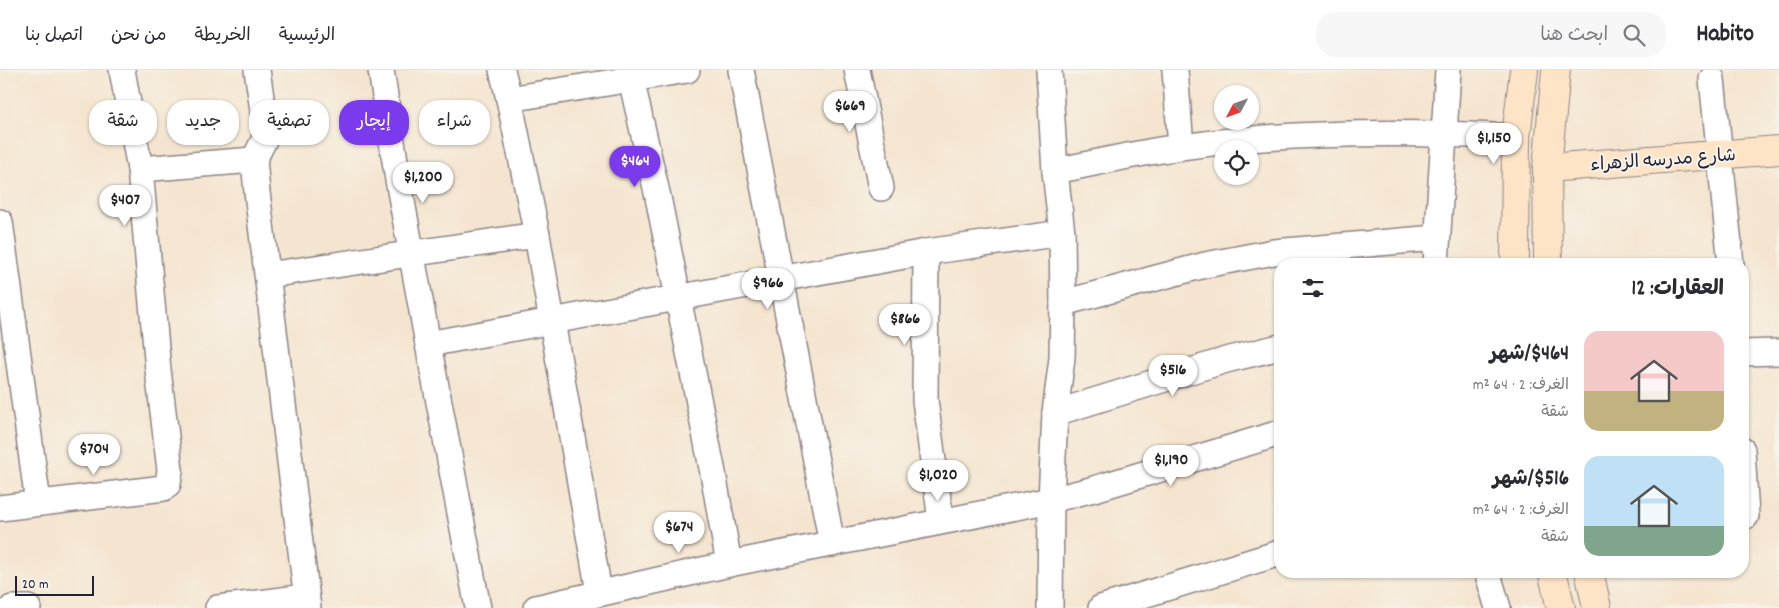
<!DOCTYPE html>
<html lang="ar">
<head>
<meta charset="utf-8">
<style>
	:root { --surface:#fff; --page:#f7f7f7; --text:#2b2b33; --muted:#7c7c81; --line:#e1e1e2; --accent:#7c3aed }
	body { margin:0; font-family:Dekko,"Playpen Sans Arabic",sans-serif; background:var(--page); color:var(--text); direction:rtl; height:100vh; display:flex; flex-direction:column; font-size:19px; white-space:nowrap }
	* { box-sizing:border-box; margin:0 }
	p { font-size:16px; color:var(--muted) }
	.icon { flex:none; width:28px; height:28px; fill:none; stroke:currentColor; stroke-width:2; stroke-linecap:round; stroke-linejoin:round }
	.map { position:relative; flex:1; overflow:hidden; direction:ltr }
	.sheet { position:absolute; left:1274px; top:188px; width:475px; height:320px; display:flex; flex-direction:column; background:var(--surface); border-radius:20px; box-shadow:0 1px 4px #0004; direction:rtl }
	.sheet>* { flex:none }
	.guide { position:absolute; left:15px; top:30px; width:475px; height:45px; direction:rtl; display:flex; gap:10px }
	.needle { width:32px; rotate:229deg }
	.fabs { position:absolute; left:1214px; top:15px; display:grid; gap:10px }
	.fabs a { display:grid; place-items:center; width:45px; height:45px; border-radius:50%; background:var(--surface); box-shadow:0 1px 4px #0004; font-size:25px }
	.scale { position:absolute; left:15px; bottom:12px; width:79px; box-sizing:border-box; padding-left:5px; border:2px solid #22223b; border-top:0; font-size:14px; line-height:18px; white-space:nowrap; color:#22223b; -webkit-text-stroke:4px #f7f3e8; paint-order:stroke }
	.price { position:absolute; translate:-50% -42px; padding:0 11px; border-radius:18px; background:#fff; color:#222; font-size:16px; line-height:32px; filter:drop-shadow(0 1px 2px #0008) }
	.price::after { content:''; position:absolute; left:50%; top:30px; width:15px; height:11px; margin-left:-8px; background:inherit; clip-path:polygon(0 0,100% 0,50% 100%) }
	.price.active { background:var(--accent); color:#fff }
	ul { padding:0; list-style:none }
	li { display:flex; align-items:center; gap:15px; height:125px; padding:0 25px }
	li span { display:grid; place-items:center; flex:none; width:140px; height:100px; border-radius:15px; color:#555 }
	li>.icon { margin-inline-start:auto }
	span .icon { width:60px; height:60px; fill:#fffc; stroke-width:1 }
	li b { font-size:21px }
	h2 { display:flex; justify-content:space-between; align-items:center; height:60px; padding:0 25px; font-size:21px }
	.tag { padding:0 18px; border-radius:20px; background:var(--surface); box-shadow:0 1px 4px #0004; font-size:18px; line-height:45px }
	.tag.active { background:var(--accent); color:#fff }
	header { display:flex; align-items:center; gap:30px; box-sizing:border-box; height:70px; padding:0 25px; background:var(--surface); border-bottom:1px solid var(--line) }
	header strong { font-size:24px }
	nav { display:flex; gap:28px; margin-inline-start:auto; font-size:18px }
	.search { width:350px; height:45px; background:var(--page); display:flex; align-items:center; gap:12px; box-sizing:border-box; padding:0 18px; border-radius:20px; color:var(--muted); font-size:19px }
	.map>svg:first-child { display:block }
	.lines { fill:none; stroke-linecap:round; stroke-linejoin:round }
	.street-casing { stroke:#8c8486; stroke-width:28 }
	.secondary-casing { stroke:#8c8486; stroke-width:30 }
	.street { stroke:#fff; stroke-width:25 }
	.secondary { stroke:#fee4c6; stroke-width:28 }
	.labels { text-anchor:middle; stroke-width:4; stroke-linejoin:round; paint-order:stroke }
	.street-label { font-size:18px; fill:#22223b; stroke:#f7f3e8 }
</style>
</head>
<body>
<header>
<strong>Habito</strong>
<div class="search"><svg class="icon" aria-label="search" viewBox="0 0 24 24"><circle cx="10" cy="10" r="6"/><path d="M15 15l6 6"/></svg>ابحث هنا</div>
<nav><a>الرئيسية</a><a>الخريطة</a><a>من نحن</a><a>اتصل بنا</a></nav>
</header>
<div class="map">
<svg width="1779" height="538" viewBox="0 0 1779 538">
	<rect width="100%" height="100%" fill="#f7f3e8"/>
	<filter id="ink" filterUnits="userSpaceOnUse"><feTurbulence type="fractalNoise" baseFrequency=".02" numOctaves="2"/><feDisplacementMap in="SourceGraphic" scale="10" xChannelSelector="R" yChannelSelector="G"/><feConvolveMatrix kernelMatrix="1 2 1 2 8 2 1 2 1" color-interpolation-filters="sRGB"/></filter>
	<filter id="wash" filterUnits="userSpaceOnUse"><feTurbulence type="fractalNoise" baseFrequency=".0096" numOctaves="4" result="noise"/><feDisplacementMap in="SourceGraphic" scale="20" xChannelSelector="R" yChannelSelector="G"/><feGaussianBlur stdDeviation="1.12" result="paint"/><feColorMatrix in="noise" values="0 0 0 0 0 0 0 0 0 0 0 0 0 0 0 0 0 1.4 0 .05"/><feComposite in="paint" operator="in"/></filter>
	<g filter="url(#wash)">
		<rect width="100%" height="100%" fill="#f5e5d0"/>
	</g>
	<g filter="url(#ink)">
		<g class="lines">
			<defs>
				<g id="street">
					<polyline points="122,0 140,99"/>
					<polyline points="257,0 266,61 264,70 254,90 257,122 308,538"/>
					<polyline points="381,0 397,104 428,274"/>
					<polyline points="502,0 509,29 687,0"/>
					<polyline points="629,0 658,127 713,403 729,494"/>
					<polyline points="741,0 832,474"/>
					<polyline points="857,0 881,118"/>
					<polyline points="1049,0 1055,101 1062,163 1063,233 1062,288 1055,343 1051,430 1050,538"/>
					<polyline points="1175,0 1181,77"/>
					<polyline points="1712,9 1731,194"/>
					<polyline points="509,29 537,165 599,522"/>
					<path d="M1055 101C1097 93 1139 82 1182 77 1292 61 1405 61 1516 67"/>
					<polyline points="0,152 38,433"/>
					<polyline points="926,182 925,330 941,451"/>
					<polyline points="1436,194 1448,0"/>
					<polyline points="268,205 537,165"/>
					<polyline points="1063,233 1205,195 1274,182 1436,168"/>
					<polyline points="1742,283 1779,282"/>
					<polyline points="1055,343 1226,290 1280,277"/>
					<polyline points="1742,380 1746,446"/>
					<polyline points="0,438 164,418 168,414 170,400 158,300 140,99 254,90"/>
					<polyline points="1487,501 1498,538"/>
					<polyline points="12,538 28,538"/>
					<polyline points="218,538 306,527"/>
					<polyline points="478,538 428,274 926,182 1062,163"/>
					<polyline points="536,538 729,494 1051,430 1094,419 1280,363"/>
					<polyline points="1101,538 1280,483"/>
				</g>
				<g id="secondary">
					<polyline points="1547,98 1779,80"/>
					<polyline points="1515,194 1516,67 1524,0"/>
					<polyline points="1548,194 1547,98 1556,0"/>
					<polyline points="1552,501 1561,538"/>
					<polyline points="1589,501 1597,538"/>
				</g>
			</defs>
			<use href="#street" class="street-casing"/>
			<use href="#secondary" class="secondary-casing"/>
			<use href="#street" class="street"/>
			<use href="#secondary" class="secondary"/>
		</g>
	</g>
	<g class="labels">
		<g class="street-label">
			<text transform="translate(1663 89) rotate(-4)" y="6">شارع مدرسه الزهراء</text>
		</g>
	</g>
</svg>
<div class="fabs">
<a><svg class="needle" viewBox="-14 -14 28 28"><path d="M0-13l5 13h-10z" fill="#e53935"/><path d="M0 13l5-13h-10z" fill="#7c7c81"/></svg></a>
<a><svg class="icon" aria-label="locate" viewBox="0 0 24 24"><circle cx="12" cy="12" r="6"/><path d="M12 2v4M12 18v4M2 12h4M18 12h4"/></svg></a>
</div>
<div class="scale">20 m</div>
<b class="price" style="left:850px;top:63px">$669</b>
<b class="price" style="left:1494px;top:95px">$1,150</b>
<b class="price active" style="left:635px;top:118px">$464</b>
<b class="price" style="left:423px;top:134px">$1,200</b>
<b class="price" style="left:125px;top:157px">$407</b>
<b class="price" style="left:768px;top:240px">$966</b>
<b class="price" style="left:905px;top:276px">$866</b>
<b class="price" style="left:1173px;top:327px">$516</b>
<b class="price" style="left:94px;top:406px">$704</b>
<b class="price" style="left:1171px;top:417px">$1,190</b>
<b class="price" style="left:938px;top:432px">$1,020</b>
<b class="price" style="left:679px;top:484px">$674</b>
<div class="guide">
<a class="tag">شراء</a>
<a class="tag active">إيجار</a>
<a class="tag">تصفية</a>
<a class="tag">جديد</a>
<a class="tag">شقة</a>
</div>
<section class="sheet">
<h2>العقارات: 12<svg class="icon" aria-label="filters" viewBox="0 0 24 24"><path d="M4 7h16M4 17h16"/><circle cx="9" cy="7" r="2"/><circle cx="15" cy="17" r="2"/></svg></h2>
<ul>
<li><span style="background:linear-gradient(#f6c9c9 60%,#c2b280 0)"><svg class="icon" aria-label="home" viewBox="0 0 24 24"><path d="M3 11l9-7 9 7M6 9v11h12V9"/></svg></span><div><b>$464/شهر</b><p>الغرف: 2 · 64 m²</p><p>شقة</p></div></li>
<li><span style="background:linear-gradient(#bfe0f5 70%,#7fa58c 0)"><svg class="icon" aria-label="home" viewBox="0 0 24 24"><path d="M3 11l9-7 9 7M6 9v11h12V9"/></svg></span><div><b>$516/شهر</b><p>الغرف: 2 · 64 m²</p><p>شقة</p></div></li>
</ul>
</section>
</div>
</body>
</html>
